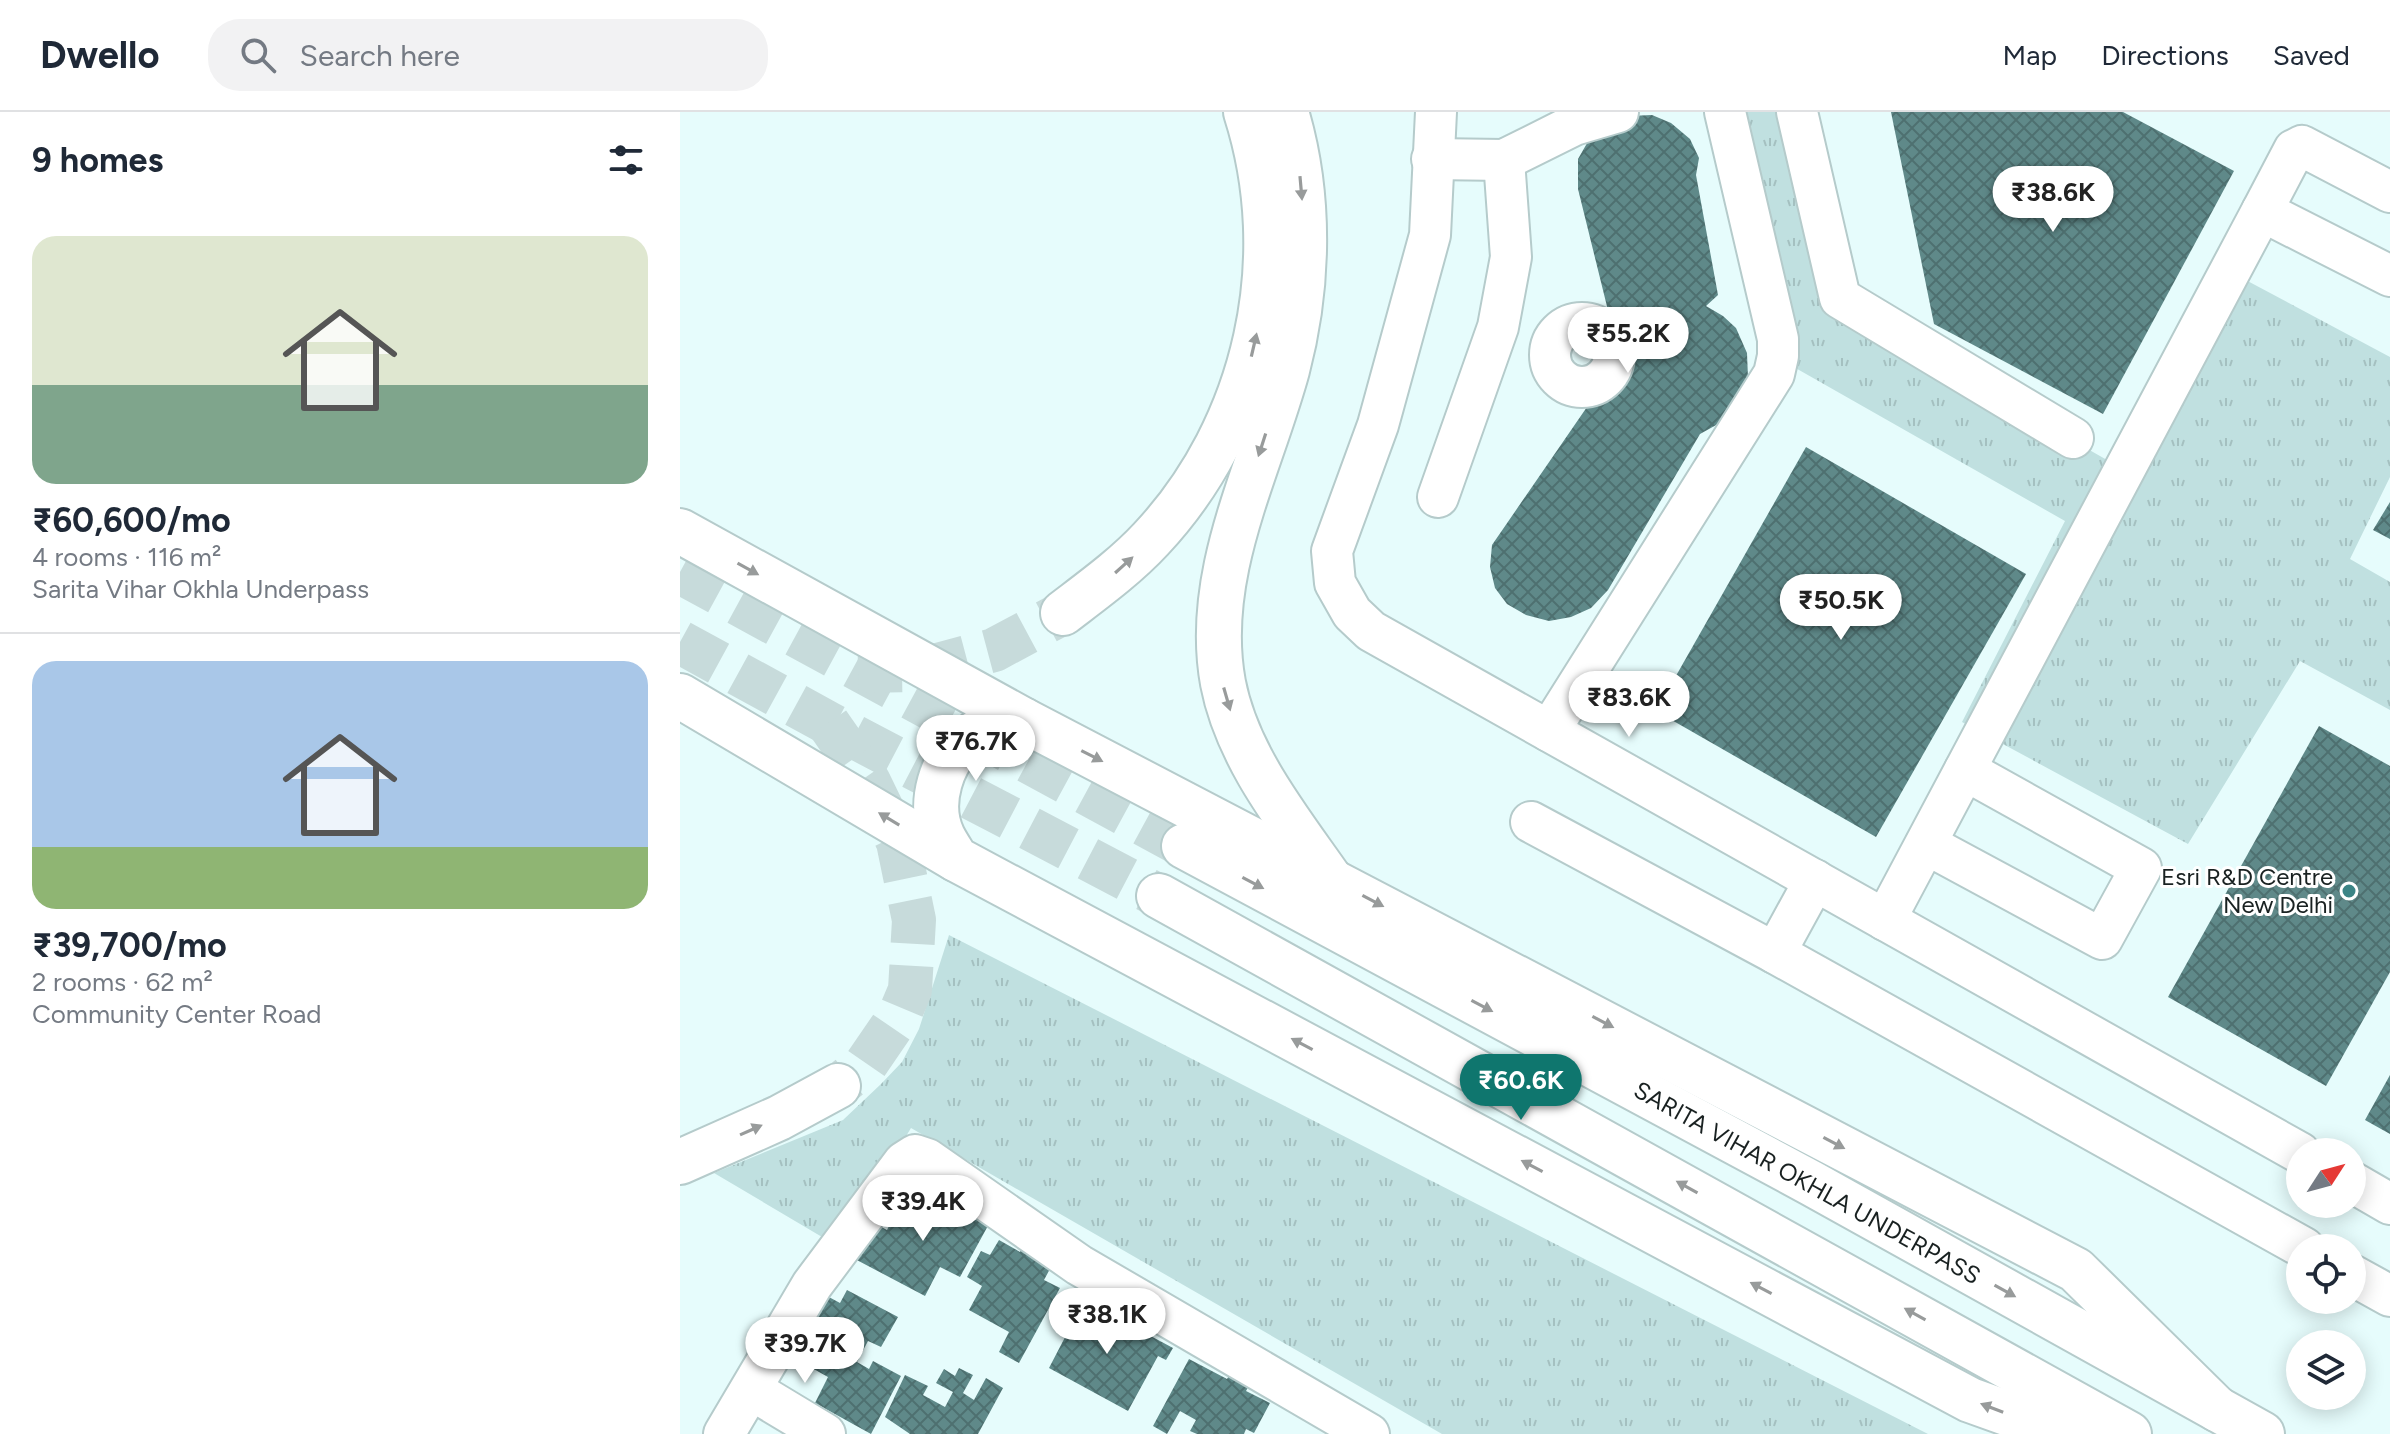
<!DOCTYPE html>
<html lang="en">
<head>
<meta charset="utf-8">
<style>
	:root { --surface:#fff; --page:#f2f2f3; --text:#1f2937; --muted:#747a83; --line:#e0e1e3; --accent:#0f766e }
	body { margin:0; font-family:Figtree,sans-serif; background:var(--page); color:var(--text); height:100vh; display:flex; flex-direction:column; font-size:30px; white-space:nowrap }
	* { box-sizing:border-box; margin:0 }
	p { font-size:26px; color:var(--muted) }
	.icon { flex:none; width:44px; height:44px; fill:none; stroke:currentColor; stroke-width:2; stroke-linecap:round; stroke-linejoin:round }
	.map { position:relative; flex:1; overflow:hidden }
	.details { display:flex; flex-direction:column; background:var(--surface); width:680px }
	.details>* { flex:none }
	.needle { width:52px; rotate:54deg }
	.buttons { position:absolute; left:1606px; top:1026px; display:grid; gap:16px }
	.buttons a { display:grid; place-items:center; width:80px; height:80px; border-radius:50%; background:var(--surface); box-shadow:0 4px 20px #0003; font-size:40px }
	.price { position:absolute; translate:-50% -68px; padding:0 18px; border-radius:28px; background:#fff; color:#222; font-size:26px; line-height:52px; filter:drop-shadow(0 2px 4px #0008) }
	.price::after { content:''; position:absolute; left:50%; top:48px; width:24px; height:18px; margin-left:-12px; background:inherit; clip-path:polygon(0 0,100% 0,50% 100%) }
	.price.current { background:var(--accent); color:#fff }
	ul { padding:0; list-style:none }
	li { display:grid; align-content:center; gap:16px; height:424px; padding:0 32px }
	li+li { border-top:2px solid var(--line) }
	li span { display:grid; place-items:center; height:248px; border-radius:24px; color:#555 }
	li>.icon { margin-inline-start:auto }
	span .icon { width:144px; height:144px; fill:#fffc; stroke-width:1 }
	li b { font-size:34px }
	h2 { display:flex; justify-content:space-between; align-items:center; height:96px; padding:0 32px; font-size:34px }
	header { display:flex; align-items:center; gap:48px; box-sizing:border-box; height:112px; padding:0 40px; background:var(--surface); border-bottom:2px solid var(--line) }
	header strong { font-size:38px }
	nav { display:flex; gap:44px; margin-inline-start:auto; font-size:28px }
	.search { width:560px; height:72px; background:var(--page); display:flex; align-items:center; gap:20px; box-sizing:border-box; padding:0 28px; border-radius:32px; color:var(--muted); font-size:30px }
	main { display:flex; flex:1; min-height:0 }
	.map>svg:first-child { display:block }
	.grass { fill:url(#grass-tufts) }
	.building { fill:url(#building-cross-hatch) }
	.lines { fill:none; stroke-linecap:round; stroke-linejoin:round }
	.major-tunnel { stroke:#c7dbdb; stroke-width:44; stroke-dasharray:44 22; stroke-linecap:butt }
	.highway-tunnel { stroke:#c7dbdb; stroke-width:44; stroke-dasharray:44 22; stroke-linecap:butt }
	.minor-casing { stroke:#b5cbcb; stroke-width:44 }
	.major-casing { stroke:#b5cbcb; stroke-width:48 }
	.highway-casing { stroke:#b5cbcb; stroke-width:48 }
	.minor { stroke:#fff; stroke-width:40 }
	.major { stroke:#fff; stroke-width:44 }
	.highway { stroke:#fff; stroke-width:44 }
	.oneway { fill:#989b9b }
	.poi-dot { fill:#3b8485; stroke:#fff; stroke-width:3 }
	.labels { text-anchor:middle; stroke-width:6; stroke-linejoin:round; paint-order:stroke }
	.poi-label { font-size:24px; fill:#192121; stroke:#fff; text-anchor:end }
	.street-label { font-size:24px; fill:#192121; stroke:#fff }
</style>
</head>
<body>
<header>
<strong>Dwello</strong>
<div class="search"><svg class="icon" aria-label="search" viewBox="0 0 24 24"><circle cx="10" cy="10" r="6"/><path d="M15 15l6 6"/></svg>Search here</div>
<nav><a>Map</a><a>Directions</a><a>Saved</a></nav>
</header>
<main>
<section class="details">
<h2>9 homes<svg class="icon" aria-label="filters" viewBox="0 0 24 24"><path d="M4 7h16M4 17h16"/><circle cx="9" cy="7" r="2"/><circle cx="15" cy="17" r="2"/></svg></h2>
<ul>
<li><span style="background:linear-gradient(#dfe7d0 60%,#7fa58c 0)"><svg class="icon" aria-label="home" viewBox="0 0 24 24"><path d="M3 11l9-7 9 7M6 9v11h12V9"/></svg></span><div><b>₹60,600/mo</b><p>4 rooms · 116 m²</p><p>Sarita Vihar Okhla Underpass</p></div></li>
<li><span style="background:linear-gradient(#a9c7e8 75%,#8fb573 0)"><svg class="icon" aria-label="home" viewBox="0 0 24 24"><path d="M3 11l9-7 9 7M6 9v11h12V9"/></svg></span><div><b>₹39,700/mo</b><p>2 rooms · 62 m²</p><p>Community Center Road</p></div></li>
</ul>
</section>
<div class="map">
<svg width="1710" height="1322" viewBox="0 0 1710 1322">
	<defs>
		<pattern id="grass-tufts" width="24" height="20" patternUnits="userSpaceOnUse" patternTransform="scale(2)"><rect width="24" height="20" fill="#c0e0e0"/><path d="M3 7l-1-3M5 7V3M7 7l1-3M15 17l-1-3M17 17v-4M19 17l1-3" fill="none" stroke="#a4c0c0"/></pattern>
		<pattern id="building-cross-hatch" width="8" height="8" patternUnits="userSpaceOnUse" patternTransform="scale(2)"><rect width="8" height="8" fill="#5f8989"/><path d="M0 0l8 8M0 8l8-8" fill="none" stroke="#4e7070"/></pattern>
	</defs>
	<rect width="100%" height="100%" fill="#e6fcfc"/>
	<g class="grass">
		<polygon points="1059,0 1136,0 1179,207 1434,352 1545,157 1710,245 1710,365 1670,447 1710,470 1710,598 1620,549 1508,732 1282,610 1385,409 1112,254"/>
		<polygon points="269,823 1248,1322 762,1322 231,1016 159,1135 34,1061 163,1008 201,972 222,950 239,917"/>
	</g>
	<g class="building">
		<polygon points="1211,0 1443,0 1554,59 1423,302 1254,212"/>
		<polygon points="972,3 991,11 1010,27 1019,46 1016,63 1038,183 1026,194 1043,204 1056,216 1067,241 1068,266 1047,307 1020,322 928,478 911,496 891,505 869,509 846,503 827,492 815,476 810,455 812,433 940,247 898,77 898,47 910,26 949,4"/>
		<polygon points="1126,335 1346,462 1196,725 976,599"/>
		<polygon points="1710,390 1710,427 1693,418"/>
		<polygon points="1639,614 1710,654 1710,860 1646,974 1488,885"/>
		<polygon points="1710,963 1710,1022 1685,1008"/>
		<polygon points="251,1079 310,1110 280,1165 260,1155 245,1184 173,1146 192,1110 207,1118 218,1096 237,1106"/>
		<polygon points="319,1128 340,1140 345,1131 371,1155 364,1168 380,1176 339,1251 319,1240 329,1220 289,1198 302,1174 287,1165 301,1139 310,1143"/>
		<polygon points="134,1177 160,1191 167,1178 218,1205 201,1235 188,1229 177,1250 189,1257 193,1249 221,1264 191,1322 135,1291 148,1265 112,1245"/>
		<polygon points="407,1183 425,1193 417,1208 434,1217 439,1207 493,1236 486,1248 478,1244 448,1299 369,1256"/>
		<polygon points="509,1247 547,1267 553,1257 572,1268 566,1279 590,1291 574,1321 566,1317 564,1322 517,1322 510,1319 516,1308 500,1299 487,1322 473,1314"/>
		<polygon points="279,1256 293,1263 283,1281 294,1288 306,1266 323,1276 298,1322 230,1322 205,1305 225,1263 248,1274 243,1283 265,1295 273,1280 256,1271 264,1257 275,1264"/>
	</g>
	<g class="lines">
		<g class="major-tunnel">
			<polyline points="0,460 504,734"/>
			<polyline points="0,530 148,611 479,784"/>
		</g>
		<g class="highway-tunnel">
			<polyline points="178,559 239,558 314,538 383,501"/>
			<polyline points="148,611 189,670 218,730 234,808 230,878 219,904 186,952 158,974"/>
		</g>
		<defs>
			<g id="minor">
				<polyline points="756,0 750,123 698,313 652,439 655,471 672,501 691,519 1620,1041"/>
				<polyline points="1117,0 1160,186 1393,326"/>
				<polyline points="752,47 824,48 894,13 938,0"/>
				<polyline points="1710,80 1622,34 1614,38 1582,99 1710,164"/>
				<circle cx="902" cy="243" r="32"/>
				<polyline points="758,385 818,215 831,145 824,48"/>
				<polyline points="869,619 1094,262 1098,244 1098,227 1045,0"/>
				<polyline points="851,710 1095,841"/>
				<polyline points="1246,732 1422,827 1461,756 1285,658"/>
				<polyline points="1135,768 1095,841 1624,1136"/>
				<polyline points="1205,808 1582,99"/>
				<polyline points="1672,1070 1710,1092"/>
				<polyline points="1672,1163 1710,1184"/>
				<polyline points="72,1278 145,1322"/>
				<polyline points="44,1322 132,1173 224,1050 235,1043 247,1047 399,1153 689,1322"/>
			</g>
			<g id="major">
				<polyline points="504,734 1131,1071 1582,1322"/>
				<polyline points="479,784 1449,1322"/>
				<path d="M1385 1322 1290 1288 276 747C272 740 267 733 263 725 247 692 261 646 290 625 306 613 324 611 343 608L1396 1158 1537 1297"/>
			</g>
			<g id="highway">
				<path d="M606 0C631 83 629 175 607 258 579 360 523 463 543 571 557 644 608 707 650 767"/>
				<polyline points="0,419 343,608"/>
				<path d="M383 501C413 478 445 455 471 427 577 314 613 147 566 0"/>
				<polyline points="0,584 276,747"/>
				<polyline points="0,1050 99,1006 158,974"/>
			</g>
		</defs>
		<use href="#minor" class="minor-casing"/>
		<use href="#major" class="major-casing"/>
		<use href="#highway" class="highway-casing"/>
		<use href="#minor" class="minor"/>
		<use href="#major" class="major"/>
		<use href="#highway" class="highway"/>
	</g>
	<defs><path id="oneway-solid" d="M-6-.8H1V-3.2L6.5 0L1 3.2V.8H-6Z" transform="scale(2)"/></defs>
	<g class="oneway">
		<use href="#oneway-solid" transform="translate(621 76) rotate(85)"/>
		<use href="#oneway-solid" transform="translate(574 233) rotate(-77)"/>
		<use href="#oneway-solid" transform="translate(582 333) rotate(108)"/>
		<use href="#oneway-solid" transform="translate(444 453) rotate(-42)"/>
		<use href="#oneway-solid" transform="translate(68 457) rotate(29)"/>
		<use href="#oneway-solid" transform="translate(547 587) rotate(74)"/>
		<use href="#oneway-solid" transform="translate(412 644) rotate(27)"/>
		<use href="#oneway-solid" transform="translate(209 707) rotate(-149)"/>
		<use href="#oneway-solid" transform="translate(573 771) rotate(28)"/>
		<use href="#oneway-solid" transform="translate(693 789) rotate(28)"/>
		<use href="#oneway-solid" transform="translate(802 894) rotate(28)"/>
		<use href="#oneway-solid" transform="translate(923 910) rotate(28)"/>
		<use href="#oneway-solid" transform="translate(622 932) rotate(-152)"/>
		<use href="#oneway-solid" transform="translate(71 1018) rotate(-24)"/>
		<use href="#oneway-solid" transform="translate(1154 1031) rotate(28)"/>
		<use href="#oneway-solid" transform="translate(852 1054) rotate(-152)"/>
		<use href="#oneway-solid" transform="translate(1007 1075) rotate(-151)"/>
		<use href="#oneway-solid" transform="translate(1081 1176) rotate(-152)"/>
		<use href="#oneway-solid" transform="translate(1325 1179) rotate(29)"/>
		<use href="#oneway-solid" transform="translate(1235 1202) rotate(-151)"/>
		<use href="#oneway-solid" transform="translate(1312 1296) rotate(-159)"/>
	</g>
	<circle class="poi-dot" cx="1669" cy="779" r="8"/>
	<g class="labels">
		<g class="poi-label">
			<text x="1653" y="773">Esri R&amp;D Centre<tspan x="1653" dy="28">New Delhi</tspan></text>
		</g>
		<g class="street-label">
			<text transform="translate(1127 1071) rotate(29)" y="8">SARITA VIHAR OKHLA UNDERPASS</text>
		</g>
	</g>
</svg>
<div class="buttons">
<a><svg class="needle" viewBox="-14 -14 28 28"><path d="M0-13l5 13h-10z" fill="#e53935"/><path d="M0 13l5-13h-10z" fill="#747a83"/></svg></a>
<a><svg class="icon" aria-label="locate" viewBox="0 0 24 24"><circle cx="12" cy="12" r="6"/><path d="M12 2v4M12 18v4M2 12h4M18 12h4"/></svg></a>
<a><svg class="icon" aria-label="layers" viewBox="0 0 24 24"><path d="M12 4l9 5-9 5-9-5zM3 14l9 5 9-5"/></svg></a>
</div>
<b class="price" style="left:1373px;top:122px">₹38.6K</b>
<b class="price" style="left:948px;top:263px">₹55.2K</b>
<b class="price" style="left:1161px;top:530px">₹50.5K</b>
<b class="price" style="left:949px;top:627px">₹83.6K</b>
<b class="price" style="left:296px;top:671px">₹76.7K</b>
<b class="price current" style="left:841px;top:1010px">₹60.6K</b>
<b class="price" style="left:243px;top:1131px">₹39.4K</b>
<b class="price" style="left:427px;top:1244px">₹38.1K</b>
<b class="price" style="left:125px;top:1273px">₹39.7K</b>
</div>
</main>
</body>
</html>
